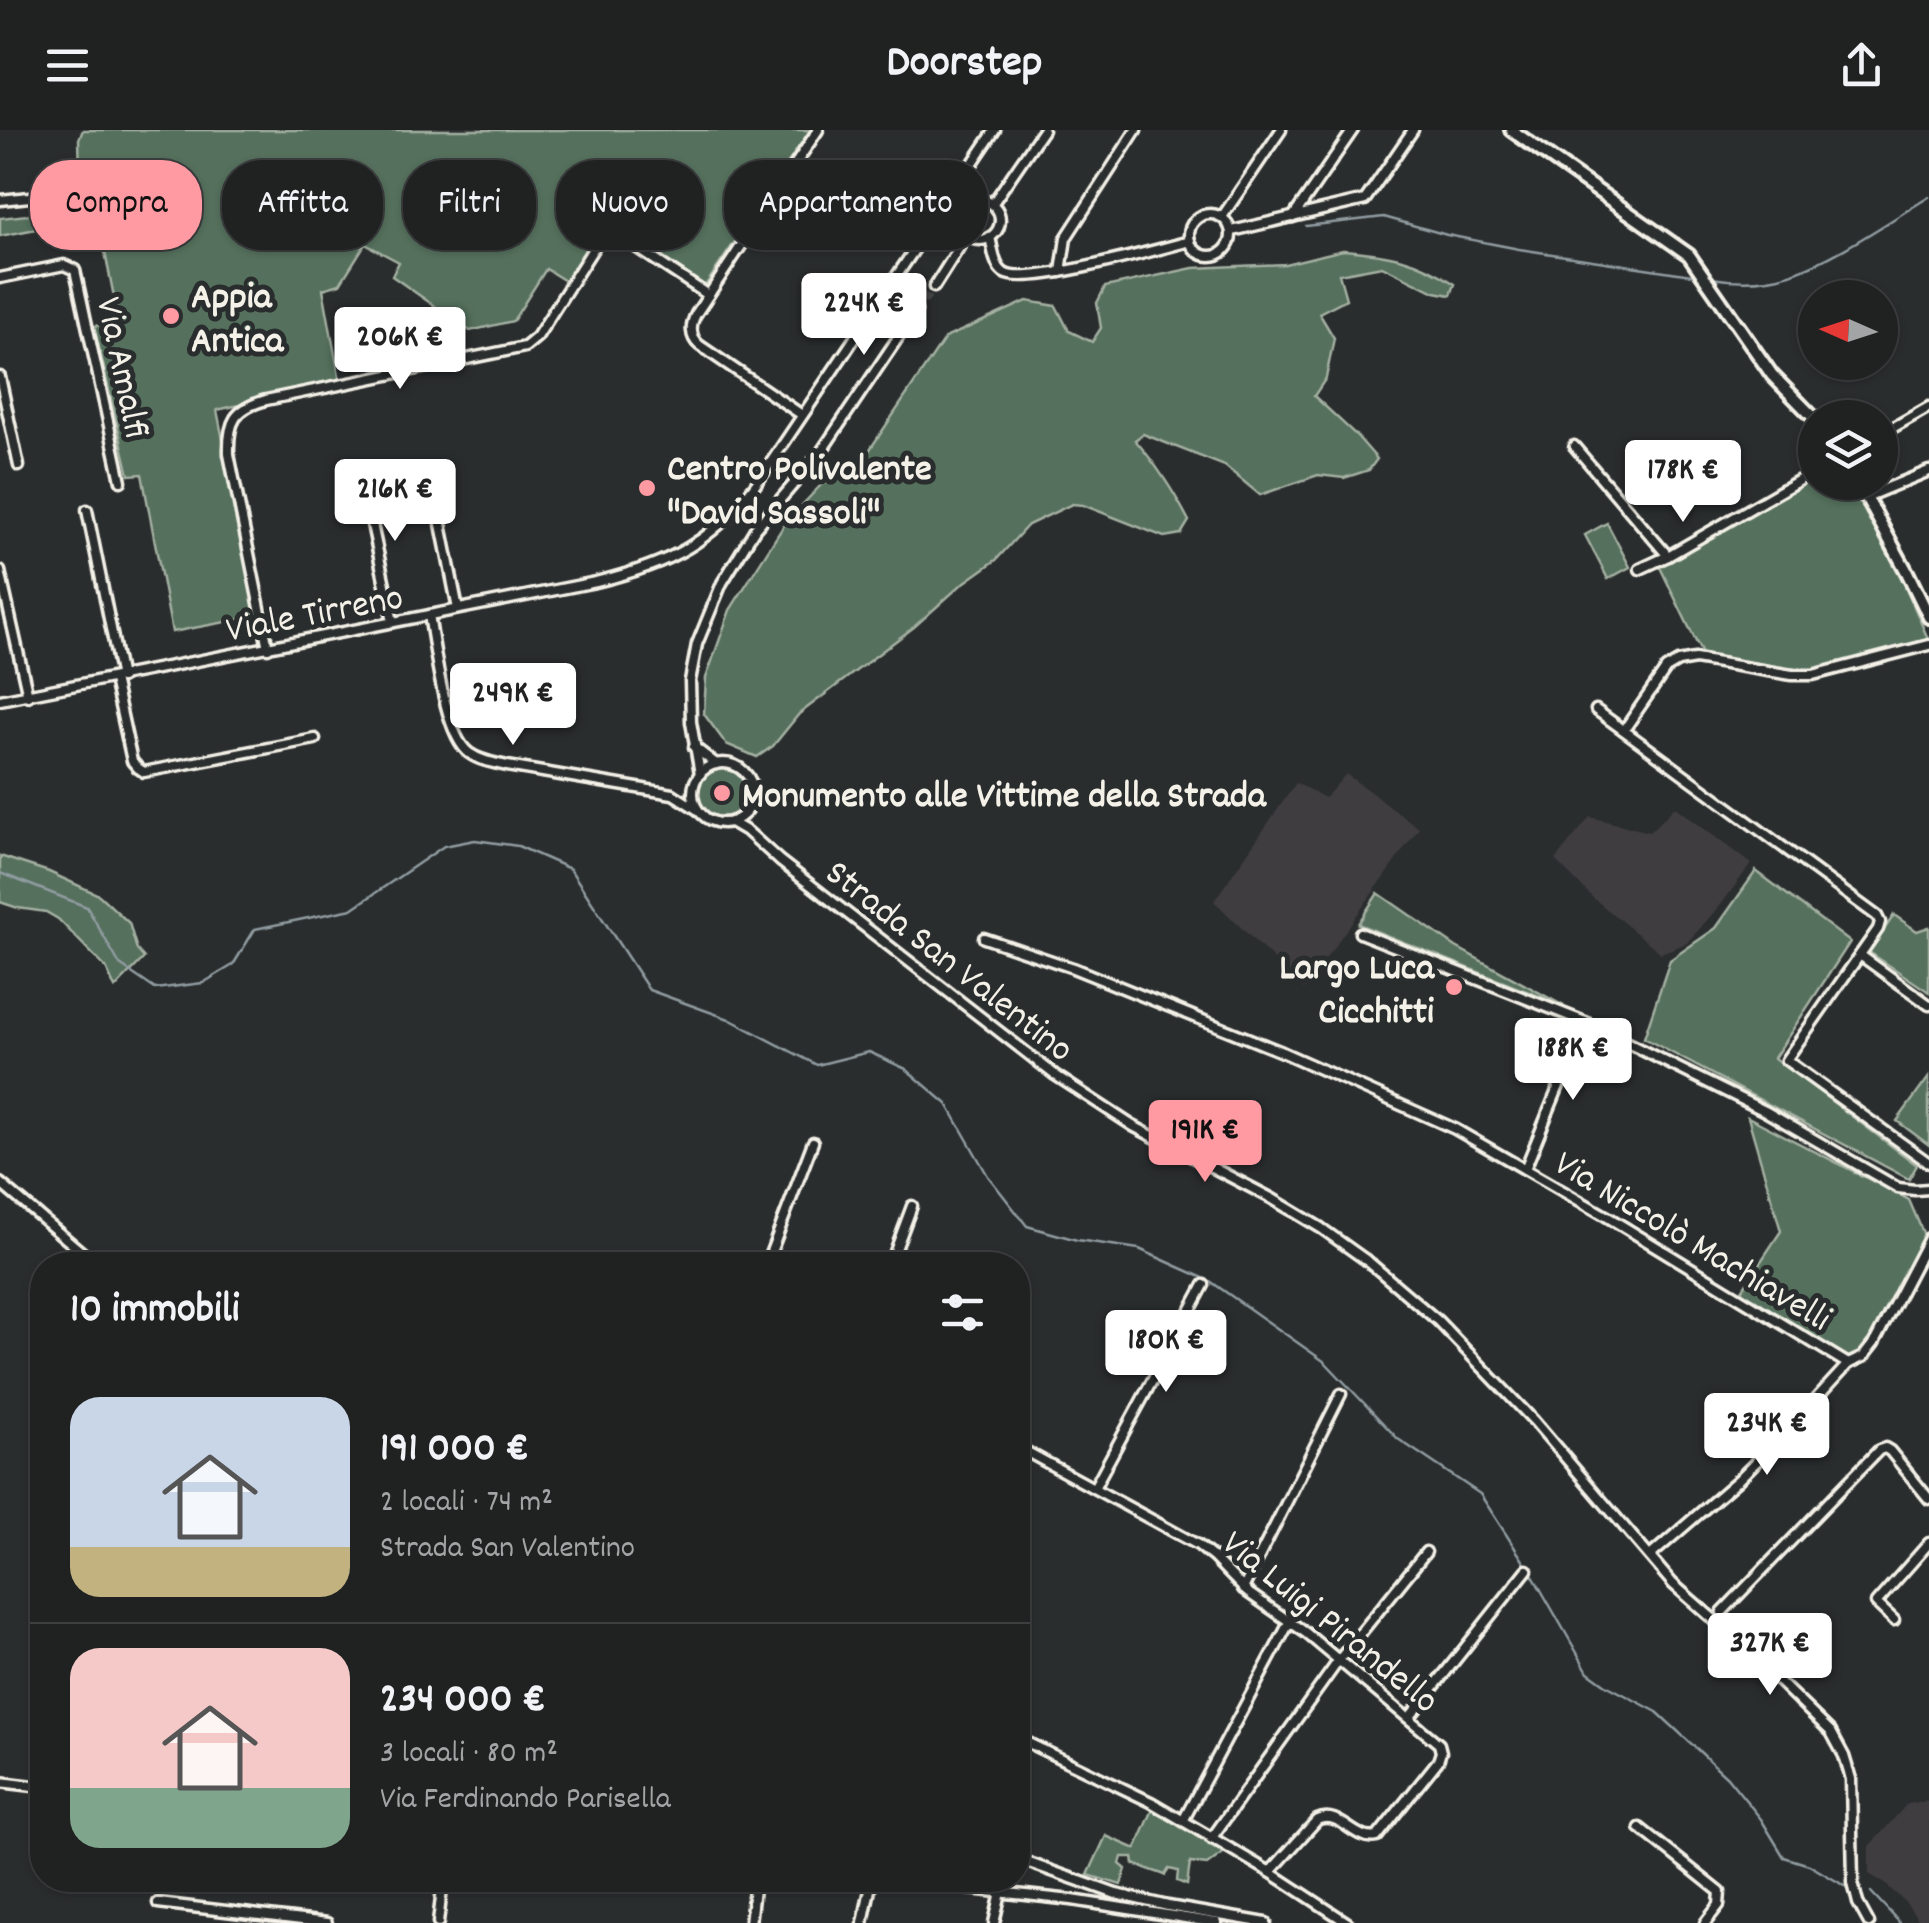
<!DOCTYPE html>
<html lang="it">
<head>
<meta charset="utf-8">
<style>
	:root { --surface:#202222; --page:#2d2f2f; --text:#f1f3f6; --muted:#a2a4a5; --line:#3d3f40; --accent:#ff9aa2 }
	body { margin:0; font-family:Dekko,sans-serif; background:var(--page); color:var(--text); height:100vh; display:flex; flex-direction:column; font-size:38px; white-space:nowrap }
	* { box-sizing:border-box; margin:0 }
	p { font-size:32px; color:var(--muted) }
	.icon { flex:none; width:55px; height:55px; fill:none; stroke:currentColor; stroke-width:2; stroke-linecap:round; stroke-linejoin:round }
	.map { position:relative; flex:1; overflow:hidden }
	.panel { position:absolute; left:30px; top:1122px; width:1000px; height:640px; display:flex; flex-direction:column; background:var(--surface); border-radius:40px; box-shadow:0 2px 8px #0004,0 0 0 2px var(--line) }
	.panel>* { flex:none }
	.guide { position:absolute; left:30px; top:30px; width:1000px; height:90px; display:flex; gap:20px }
	.needle { width:65px; rotate:273deg }
	.fabs { position:absolute; left:1798px; top:150px; display:grid; gap:20px }
	.fabs a { display:grid; place-items:center; width:100px; height:100px; border-radius:50%; background:var(--surface); box-shadow:0 2px 8px #0004,0 0 0 2px var(--line); font-size:50px }
	.price { position:absolute; translate:-50% -85px; padding:0 22px; border-radius:10px; background:#fff; color:#222; font-size:32px; line-height:65px; filter:drop-shadow(0 2px 5px #0008) }
	.price::after { content:''; position:absolute; left:50%; top:60px; width:30px; height:22px; margin-left:-15px; background:inherit; clip-path:polygon(0 0,100% 0,50% 100%) }
	.price.selected { background:var(--accent); color:#111 }
	ul { padding:0; list-style:none }
	li { display:flex; align-items:center; gap:30px; height:250px; padding:0 40px }
	li+li { border-top:2px solid var(--line) }
	li span { display:grid; place-items:center; flex:none; width:280px; height:200px; border-radius:30px; color:#555 }
	li>.icon { margin-inline-start:auto }
	span .icon { width:120px; height:120px; fill:#fffc; stroke-width:1 }
	li b { font-size:42px }
	h2 { display:flex; justify-content:space-between; align-items:center; height:120px; padding:0 40px; font-size:42px }
	.pill { padding:0 35px; border-radius:40px; background:var(--surface); box-shadow:0 2px 8px #0004,0 0 0 2px var(--line); font-size:35px; line-height:90px }
	.pill.selected { background:var(--accent); color:#111 }
	header { display:flex; justify-content:space-between; align-items:center; height:130px; padding:0 40px; background:var(--surface); font-size:45px; font-weight:700 }
	.map>svg:first-child { display:block }
	.built { fill:#3f3c40 }
	.green { fill:#556f5d; stroke:#a4b0a2; stroke-width:2.5 }
	.lines { fill:none; stroke-linecap:round; stroke-linejoin:round }
	.stream { stroke:#909ca1; stroke-width:2.5 }
	.minor-tunnel { stroke:#484a4a; stroke-width:8; stroke-dasharray:8 4; stroke-linecap:butt }
	.minor-casing { stroke:#f4f1e8; stroke-width:15 }
	.tertiary-casing { stroke:#f4f1e8; stroke-width:18 }
	.minor { stroke:#2a2d2e; stroke-width:8 }
	.tertiary { stroke:#2a2d2e; stroke-width:10 }
	.poi-dot { fill:#ff9aa2; stroke:#2a2d2e; stroke-width:4 }
	.labels { text-anchor:middle; stroke-width:10; stroke-linejoin:round; paint-order:stroke }
	.poi-label { font-size:38px; font-weight:bold; fill:#f4f1e8; stroke:#2a2d2e; text-anchor:start }
	.street-label { font-size:38px; fill:#f4f1e8; stroke:#2a2d2e }
</style>
</head>
<body>
<header><svg class="icon" aria-label="menu" viewBox="0 0 24 24"><path d="M4 6h16M4 12h16M4 18h16"/></svg>Doorstep<svg class="icon" aria-label="share" viewBox="0 0 24 24"><path d="M12 15V3M7 8l5-5 5 5M5 13v7h14v-7"/></svg></header>
<div class="map">
<svg width="1929" height="1793" viewBox="0 0 1929 1793">
	<rect width="100%" height="100%" fill="#2a2d2e"/>
	<filter id="ink" filterUnits="userSpaceOnUse"><feTurbulence type="fractalNoise" baseFrequency=".01" numOctaves="2"/><feDisplacementMap in="SourceGraphic" scale="20" xChannelSelector="R" yChannelSelector="G"/><feConvolveMatrix kernelMatrix="1 2 1 2 8 2 1 2 1" color-interpolation-filters="sRGB"/></filter>
	<g filter="url(#ink)">
		<g class="built">
			<polygon points="1346,644 1419,698 1304,859 1214,771 1296,653 1325,668"/>
			<polygon points="1675,677 1751,734 1723,772 1687,813 1661,823 1593,768 1555,730 1590,687 1649,702"/>
			<polygon points="1929,1671 1929,1793 1921,1793 1905,1772 1884,1753 1869,1744 1869,1717 1907,1674"/>
		</g>
		<g class="green">
			<polygon points="83,0 810,0 705,156 607,94 567,152 546,139 513,191 470,201 392,146 399,132 365,114 340,154 323,159 340,252 217,280 258,486 172,502 142,344 129,345 94,196 119,192 98,87 0,106 0,88 81,79 79,9"/>
			<path d="M1343 120C1390 124 1416 128 1455 154L1451 165 1435 162 1382 136 1339 144 1346 169 1319 183 1334 208 1326 248 1314 266 1357 306 1377 329 1369 340 1344 348 1318 345 1260 365 1225 336 1143 304 1135 310C1157 335 1174 362 1189 391L1181 404 1164 407 1083 375 1072 374 1028 395 996 430 961 455 914 497 799 584 773 616 757 627 726 614 704 584 706 548 730 480 786 392 822 354 854 343 945 208 1027 171 1056 176 1069 201 1092 212 1101 198 1097 173 1105 157 1193 138 1285 134Z"/>
			<polygon points="1815,346 1815,352 1849,353 1903,451 1928,509 1819,540 1785,538 1702,524 1659,435"/>
			<polygon points="1607,393 1630,437 1608,449 1585,405"/>
			<circle cx="722" cy="663" r="24"/>
			<polygon points="0,726 49,742 99,765 129,793 137,820 144,828 115,858 106,838 58,789 46,782 18,778 0,772"/>
			<polygon points="1756,741 1850,812 1774,928 1917,1035 1909,1049 1644,908 1670,830 1716,798"/>
			<polygon points="1378,763 1456,817 1564,876 1358,794"/>
			<polygon points="1894,785 1917,801 1929,797 1929,862 1869,822"/>
			<polygon points="1929,947 1929,1015 1897,991"/>
			<polygon points="1748,987 1909,1070 1927,1112 1879,1206 1848,1234 1738,1166 1781,1101"/>
			<polygon points="1153,1679 1223,1723 1207,1735 1190,1733 1187,1755 1177,1751 1178,1741 1169,1739 1165,1745 1134,1734 1133,1727 1122,1727 1120,1734 1126,1739 1121,1755 1088,1745 1106,1706 1136,1719"/>
		</g>
		<g class="lines">
			<g class="stream">
				<polyline points="1306,96 1384,87 1447,105 1519,119 1698,146"/>
				<path d="M1711 148C1736 152 1765 152 1790 144 1837 128 1886 93 1929 67"/>
				<polyline points="0,743 87,777 120,835 155,859 203,853 233,835 255,799 352,779 444,716 475,710 518,716 570,739 649,860 729,889 817,935 869,922 906,939 947,974 988,1046 1027,1096 1077,1110 1139,1119 1210,1151 1325,1232 1398,1309 1480,1364 1533,1446 1588,1542 1606,1555 1657,1582 1727,1647 1761,1689 1784,1727 1809,1735 1845,1756"/>
				<polyline points="1871,1762 1900,1793"/>
			</g>
			<polyline class="minor-tunnel" points="916,181 934,157"/>
			<defs>
				<g id="minor">
					<circle cx="980" cy="90" r="20"/>
					<polyline points="0,70 70,63"/>
					<polyline points="993,73 1043,0"/>
					<circle cx="1210" cy="105" r="21"/>
					<polyline points="1222,87 1281,0"/>
					<polyline points="1293,87 1353,0"/>
					<polyline points="1232,101 1365,70 1413,0"/>
					<path d="M990 107C993 119 994 136 1004 143 1025 157 1160 119 1190 111"/>
					<polyline points="1061,142 1066,108 1136,0"/>
					<polyline points="0,148 64,135 75,140 121,351"/>
					<polyline points="934,157 967,105"/>
					<polyline points="0,247 19,336"/>
					<path d="M802 285 699 215C690 207 690 195 696 184L818 0"/>
					<polyline points="1880,305 1929,277"/>
					<polyline points="1574,316 1668,426 1815,341"/>
					<polyline points="361,343 393,492"/>
					<polyline points="435,364 458,479"/>
					<polyline points="1866,367 1929,341"/>
					<polyline points="87,380 121,548"/>
					<polyline points="1640,439 1668,426"/>
					<polyline points="0,441 28,566"/>
					<path d="M429 485C435 517 444 604 469 623 480 631 494 633 507 636L673 664 698 680"/>
					<path d="M268 518 229 324C228 292 234 279 266 270L525 217 537 207 598 111 609 105 619 106 708 165"/>
					<polyline points="114,549 132,631 138,638 144,642 315,609"/>
					<path d="M0 570 596 452C670 434 714 412 759 350L995 0"/>
					<polyline points="1596,580 1877,786 1880,792 1878,799 1786,930 1929,1033"/>
					<polyline points="1624,600 1666,539 1678,532 1695,529 1792,545 1813,545 1929,515"/>
					<polyline points="694,617 716,634"/>
					<circle cx="723" cy="663" r="30"/>
					<polyline points="700,644 691,592 690,551 697,514 722,453 755,399 821,322 916,181"/>
					<polyline points="731,692 748,702 780,731 1055,945 1133,996 1271,1068 1321,1098 1370,1133 1438,1191 1534,1291 1673,1454 1729,1503 1831,1602 1844,1626 1851,1649 1853,1753 1858,1773 1869,1793"/>
					<polyline points="1360,803 1585,892 1765,981 1898,1058 1915,1060 1929,1059"/>
					<polyline points="984,808 1073,838 1282,922 1455,999 1606,1086 1848,1234 1863,1227 1874,1213 1929,1108"/>
					<polyline points="1860,825 1929,875"/>
					<polyline points="1525,1039 1585,892"/>
					<polyline points="0,1053 97,1135"/>
					<polyline points="766,1135 813,1012"/>
					<polyline points="890,1135 912,1076"/>
					<path d="M1018 1317 1198 1415 1214 1428 1247 1462 1306 1503 1439 1614 1441 1622 1438 1631 1377 1707C1354 1712 1340 1679 1317 1690L1270 1742"/>
					<polyline points="1094,1358 1204,1155"/>
					<polyline points="1650,1426 1738,1350 1781,1307 1848,1234"/>
					<polyline points="1243,1459 1341,1264"/>
					<polyline points="1722,1482 1879,1320 1885,1318 1890,1321 1929,1369"/>
					<polyline points="1894,1490 1876,1473 1929,1413"/>
					<polyline points="1409,1588 1527,1440"/>
					<polyline points="1018,1608 1151,1672 1270,1742 1348,1793"/>
					<polyline points="0,1652 42,1657"/>
					<polyline points="1183,1691 1290,1491"/>
					<polyline points="1640,1698 1720,1762 1719,1775 1705,1793"/>
					<polyline points="1211,1709 1339,1530 1426,1422"/>
					<polyline points="1018,1729 1116,1764 1168,1776 1266,1793"/>
					<polyline points="886,1750 1072,1770 1217,1793"/>
					<polyline points="158,1773 327,1793"/>
					<polyline points="438,1793 443,1750"/>
					<polyline points="750,1793 755,1750"/>
					<polyline points="863,1793 872,1750"/>
					<polyline points="994,1793 1001,1762"/>
				</g>
				<g id="tertiary">
					<polyline points="1511,0 1689,125 1772,245 1815,289"/>
					<polyline points="1858,352 1907,442 1929,487"/>
				</g>
			</defs>
			<use href="#minor" class="minor-casing"/>
			<use href="#tertiary" class="tertiary-casing"/>
			<use href="#minor" class="minor"/>
			<use href="#tertiary" class="tertiary"/>
		</g>
	</g>
	<g class="poi-dot">
		<circle cx="171" cy="186" r="10"/>
		<circle cx="647" cy="358" r="10"/>
		<circle cx="722" cy="663" r="10"/>
		<circle cx="1454" cy="857" r="10"/>
	</g>
	<g class="labels">
		<g class="poi-label">
			<text x="191" y="177">Appia<tspan x="191" dy="44">Antica</tspan></text>
			<text x="667" y="349">Centro Polivalente<tspan x="667" dy="44">"David Sassoli"</tspan></text>
			<text x="742" y="676">Monumento alle Vittime della Strada</text>
			<text x="1434" y="848" text-anchor="end">Largo Luca<tspan x="1434" dy="44">Cicchitti</tspan></text>
		</g>
		<g class="street-label">
			<text transform="translate(125 237) rotate(78)" y="13">Via Amalfi</text>
			<text transform="translate(314 481) rotate(-11)" y="13">Viale Tirreno</text>
			<text transform="translate(951 829) rotate(38)" y="13">Strada San Valentino</text>
			<text transform="translate(1694 1109) rotate(31)" y="13">Via Niccolò Machiavelli</text>
			<text transform="translate(1332 1490) rotate(39)" y="13">Via Luigi Pirandello</text>
		</g>
	</g>
</svg>
<div class="fabs">
<a><svg class="needle" viewBox="-14 -14 28 28"><path d="M0-13l5 13h-10z" fill="#e53935"/><path d="M0 13l5-13h-10z" fill="#a2a4a5"/></svg></a>
<a><svg class="icon" aria-label="layers" viewBox="0 0 24 24"><path d="M12 4l9 5-9 5-9-5zM3 14l9 5 9-5"/></svg></a>
</div>
<b class="price" style="left:864px;top:228px">224K €</b>
<b class="price" style="left:400px;top:262px">206K €</b>
<b class="price" style="left:1683px;top:395px">178K €</b>
<b class="price" style="left:395px;top:414px">216K €</b>
<b class="price" style="left:513px;top:618px">249K €</b>
<b class="price" style="left:1573px;top:973px">188K €</b>
<b class="price selected" style="left:1205px;top:1055px">191K €</b>
<b class="price" style="left:1166px;top:1265px">180K €</b>
<b class="price" style="left:1767px;top:1348px">234K €</b>
<b class="price" style="left:1770px;top:1568px">327K €</b>
<div class="guide">
<a class="pill selected">Compra</a>
<a class="pill">Affitta</a>
<a class="pill">Filtri</a>
<a class="pill">Nuovo</a>
<a class="pill">Appartamento</a>
</div>
<section class="panel">
<h2>10 immobili<svg class="icon" aria-label="filters" viewBox="0 0 24 24"><path d="M4 7h16M4 17h16"/><circle cx="9" cy="7" r="2"/><circle cx="15" cy="17" r="2"/></svg></h2>
<ul>
<li><span style="background:linear-gradient(#c9d6e8 75%,#c2b280 0)"><svg class="icon" aria-label="home" viewBox="0 0 24 24"><path d="M3 11l9-7 9 7M6 9v11h12V9"/></svg></span><div><b>191 000 €</b><p>2 locali · 74 m²</p><p>Strada San Valentino</p></div></li>
<li><span style="background:linear-gradient(#f6c9c9 70%,#7fa58c 0)"><svg class="icon" aria-label="home" viewBox="0 0 24 24"><path d="M3 11l9-7 9 7M6 9v11h12V9"/></svg></span><div><b>234 000 €</b><p>3 locali · 80 m²</p><p>Via Ferdinando Parisella</p></div></li>
</ul>
</section>
</div>
</body>
</html>
